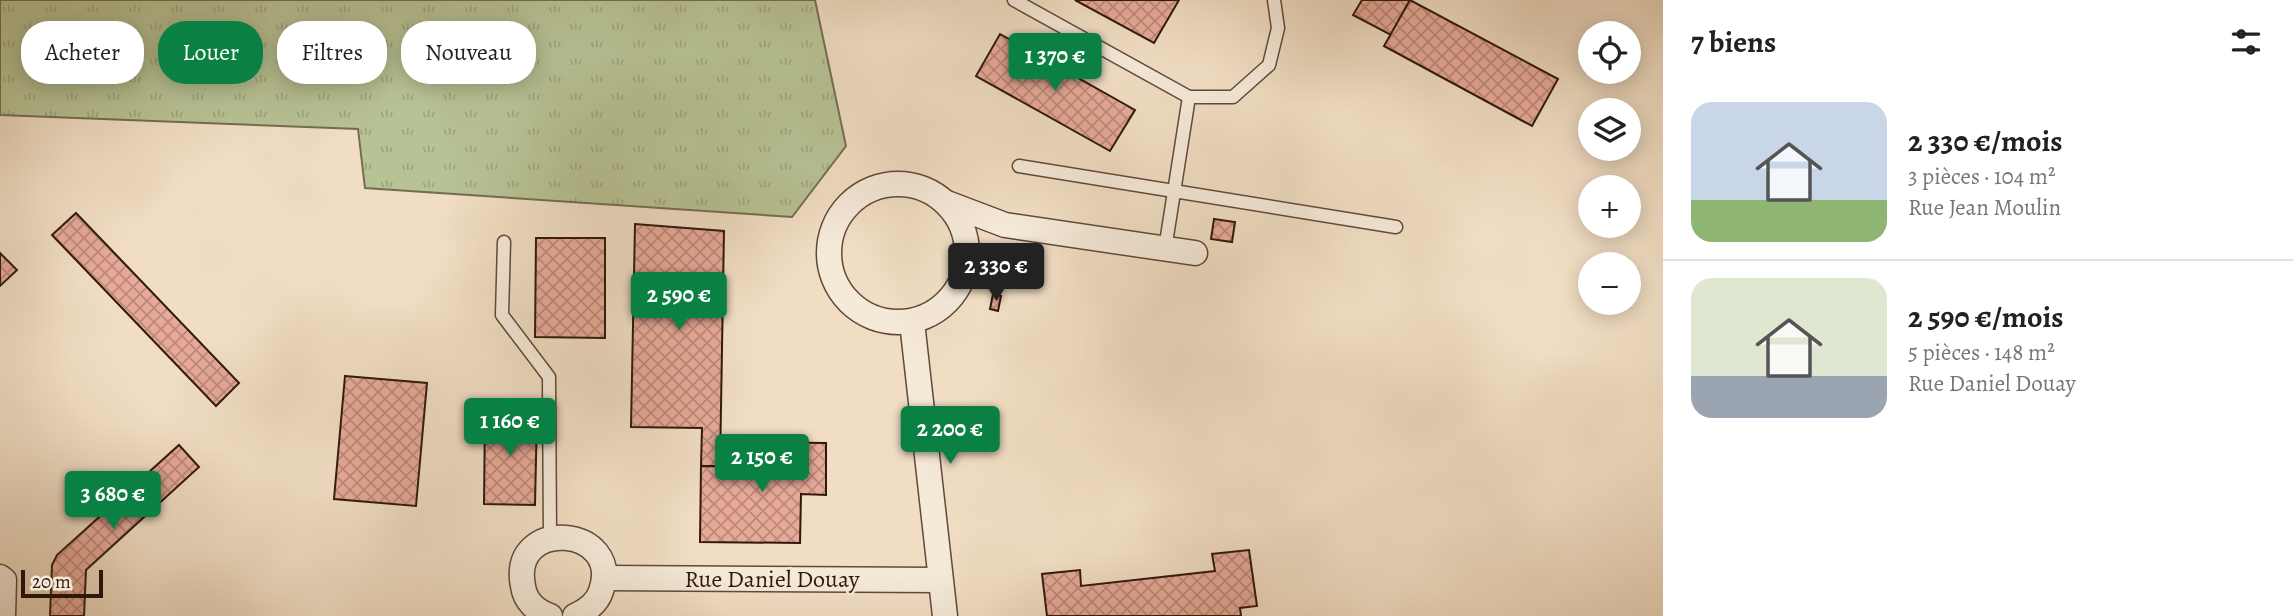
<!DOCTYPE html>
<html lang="fr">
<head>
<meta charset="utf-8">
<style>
	:root { --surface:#fff; --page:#f2f2f2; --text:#222; --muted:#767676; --line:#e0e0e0; --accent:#0b8043 }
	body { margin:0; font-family:Alegreya,serif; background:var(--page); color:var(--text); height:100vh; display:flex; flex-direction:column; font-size:26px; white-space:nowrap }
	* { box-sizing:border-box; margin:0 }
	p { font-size:23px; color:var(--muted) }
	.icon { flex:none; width:38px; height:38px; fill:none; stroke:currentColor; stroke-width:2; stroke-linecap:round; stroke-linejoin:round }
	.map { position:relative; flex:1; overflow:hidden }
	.sheet { display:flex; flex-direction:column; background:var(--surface); width:630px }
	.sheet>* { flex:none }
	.hud { position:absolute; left:21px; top:21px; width:665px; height:63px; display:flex; gap:14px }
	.buttons { position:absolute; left:1578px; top:21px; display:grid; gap:14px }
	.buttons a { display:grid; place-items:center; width:63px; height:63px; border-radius:50%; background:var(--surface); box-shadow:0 4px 18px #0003; font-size:35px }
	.scale { position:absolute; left:21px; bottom:18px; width:82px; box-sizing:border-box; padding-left:7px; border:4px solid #31180d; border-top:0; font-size:19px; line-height:24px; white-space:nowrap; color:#31180d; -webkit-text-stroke:5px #f5e9d8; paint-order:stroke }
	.price { position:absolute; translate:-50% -60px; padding:0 16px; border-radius:7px; background:var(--accent); color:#fff; font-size:23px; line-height:46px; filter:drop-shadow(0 2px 4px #0008) }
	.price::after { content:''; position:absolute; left:50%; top:42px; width:21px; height:16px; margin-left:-10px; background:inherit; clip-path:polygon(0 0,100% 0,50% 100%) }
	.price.on { background:#222; color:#fff }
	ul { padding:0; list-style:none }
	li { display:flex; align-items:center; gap:21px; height:175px; padding:0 28px }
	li+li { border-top:2px solid var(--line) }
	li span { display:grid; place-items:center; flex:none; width:196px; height:140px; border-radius:21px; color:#555 }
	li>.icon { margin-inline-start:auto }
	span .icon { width:84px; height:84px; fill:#fffc; stroke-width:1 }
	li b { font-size:30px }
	h2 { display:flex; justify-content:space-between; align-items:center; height:84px; padding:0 28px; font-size:30px }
	.chip { padding:0 24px; border-radius:28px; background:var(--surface); box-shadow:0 4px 18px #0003; font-size:24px; line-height:63px }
	.chip.on { background:var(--accent); color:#fff }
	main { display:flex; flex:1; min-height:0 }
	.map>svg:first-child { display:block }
	.grass { fill:url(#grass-tufts); stroke:#746d51; stroke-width:2 }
	.building { fill:url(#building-cross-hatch); stroke:#31180d; stroke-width:2 }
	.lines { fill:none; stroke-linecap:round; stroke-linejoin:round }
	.service-casing { stroke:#61493a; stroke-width:15 }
	.minor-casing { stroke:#61493a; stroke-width:27 }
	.service { stroke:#f5e9d8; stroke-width:12 }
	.minor { stroke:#f5e9d8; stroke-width:24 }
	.labels { text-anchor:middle; stroke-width:5; stroke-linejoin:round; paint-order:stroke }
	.street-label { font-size:24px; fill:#31180d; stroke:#f5e9d8 }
</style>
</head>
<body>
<main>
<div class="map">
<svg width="1663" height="616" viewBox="0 0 1663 616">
	<defs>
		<pattern id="grass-tufts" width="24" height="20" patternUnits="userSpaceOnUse" patternTransform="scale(1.75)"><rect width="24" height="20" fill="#b7c295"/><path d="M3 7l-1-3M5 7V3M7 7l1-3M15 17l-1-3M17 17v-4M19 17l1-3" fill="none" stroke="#9ea67f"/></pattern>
		<pattern id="building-cross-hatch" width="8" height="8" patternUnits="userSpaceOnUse" patternTransform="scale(1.75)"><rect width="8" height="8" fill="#e7a998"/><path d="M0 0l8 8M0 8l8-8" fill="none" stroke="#bc897a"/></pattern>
	</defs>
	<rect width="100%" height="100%" fill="#f0ddc3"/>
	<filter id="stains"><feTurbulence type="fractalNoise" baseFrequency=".00286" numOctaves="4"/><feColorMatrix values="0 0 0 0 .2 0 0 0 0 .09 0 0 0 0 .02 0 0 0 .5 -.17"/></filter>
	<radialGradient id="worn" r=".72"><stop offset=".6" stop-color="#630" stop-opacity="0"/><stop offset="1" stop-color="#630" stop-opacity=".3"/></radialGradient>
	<polygon class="grass" points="0,0 815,0 846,146 792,217 365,188 358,129 0,115"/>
	<g class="building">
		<polygon points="1075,0 1179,0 1154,43"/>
		<polygon points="1362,0 1410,0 1391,35 1353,15"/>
		<polygon points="1410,0 1558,79 1532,126 1384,46"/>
		<polygon points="1000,34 1135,110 1110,151 976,76"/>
		<polygon points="76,213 239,383 216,406 52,235"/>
		<polygon points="1214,219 1235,222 1232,242 1211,239"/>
		<polygon points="635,224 724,231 720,466 701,466 702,428 631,427"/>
		<polygon points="536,238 605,238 605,338 535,337"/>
		<polygon points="0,253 17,270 0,286"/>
		<polygon points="993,294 1001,296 998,311 990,309"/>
		<polygon points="345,376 427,383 416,506 334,499"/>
		<polygon points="485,412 537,413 535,505 484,504"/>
		<polygon points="750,442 826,443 826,495 801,494 800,543 700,542 701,466 750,467"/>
		<polygon points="179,445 199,467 86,570 84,616 50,616 52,565 57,555"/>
		<polygon points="1249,550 1257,606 1240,608 1241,616 1047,616 1042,574 1080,570 1081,586 1215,571 1212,554"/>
	</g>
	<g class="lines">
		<defs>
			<g id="service">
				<polyline points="1014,0 1189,97 1233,97 1269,65 1278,28 1274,0"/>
				<polyline points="1019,166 1396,227"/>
				<polyline points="504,242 502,315 549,377 550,538"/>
				<polyline points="1165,249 1189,97"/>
			</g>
			<g id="minor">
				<circle cx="898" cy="253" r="69"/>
				<polyline points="947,203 1005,225 1195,253"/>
				<polyline points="912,322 945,616"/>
				<polyline points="0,577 4,580 3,616"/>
				<polyline points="604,578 940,580"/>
				<path d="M550 616C536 611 525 601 523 586 509 516 624 526 601 591 597 604 586 611 575 616"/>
			</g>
		</defs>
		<use href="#service" class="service-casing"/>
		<use href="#minor" class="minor-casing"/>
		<use href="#service" class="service"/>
		<use href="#minor" class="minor"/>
	</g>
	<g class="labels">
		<g class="street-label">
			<text x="772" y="587">Rue Daniel Douay</text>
		</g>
	</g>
	<rect width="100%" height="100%" filter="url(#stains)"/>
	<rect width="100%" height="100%" fill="url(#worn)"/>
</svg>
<div class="buttons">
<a><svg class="icon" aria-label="locate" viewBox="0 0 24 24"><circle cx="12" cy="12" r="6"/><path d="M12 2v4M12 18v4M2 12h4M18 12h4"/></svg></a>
<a><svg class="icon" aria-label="layers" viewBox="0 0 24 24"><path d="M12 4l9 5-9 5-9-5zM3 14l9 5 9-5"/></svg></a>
<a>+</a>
<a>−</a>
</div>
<div class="scale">20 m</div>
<b class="price" style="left:1055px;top:93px">1 370 €</b>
<b class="price on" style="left:996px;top:303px">2 330 €</b>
<b class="price" style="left:679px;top:332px">2 590 €</b>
<b class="price" style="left:510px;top:458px">1 160 €</b>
<b class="price" style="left:950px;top:466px">2 200 €</b>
<b class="price" style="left:762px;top:494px">2 150 €</b>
<b class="price" style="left:113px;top:531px">3 680 €</b>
<div class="hud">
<a class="chip">Acheter</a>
<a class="chip on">Louer</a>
<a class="chip">Filtres</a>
<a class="chip">Nouveau</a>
</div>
</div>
<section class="sheet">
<h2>7 biens<svg class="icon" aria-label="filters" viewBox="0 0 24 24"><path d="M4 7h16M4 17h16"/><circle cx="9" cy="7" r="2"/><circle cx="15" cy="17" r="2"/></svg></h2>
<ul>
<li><span style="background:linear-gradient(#c9d6e8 70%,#8fb573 0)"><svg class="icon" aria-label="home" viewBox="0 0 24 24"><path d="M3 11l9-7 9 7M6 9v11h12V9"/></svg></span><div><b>2 330 €/mois</b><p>3 pièces · 104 m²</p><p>Rue Jean Moulin</p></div></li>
<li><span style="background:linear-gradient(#dfe7d0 70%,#9aa5b1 0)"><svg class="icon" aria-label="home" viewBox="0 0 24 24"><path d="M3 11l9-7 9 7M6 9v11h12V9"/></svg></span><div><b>2 590 €/mois</b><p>5 pièces · 148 m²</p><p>Rue Daniel Douay</p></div></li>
</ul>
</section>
</main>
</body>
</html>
